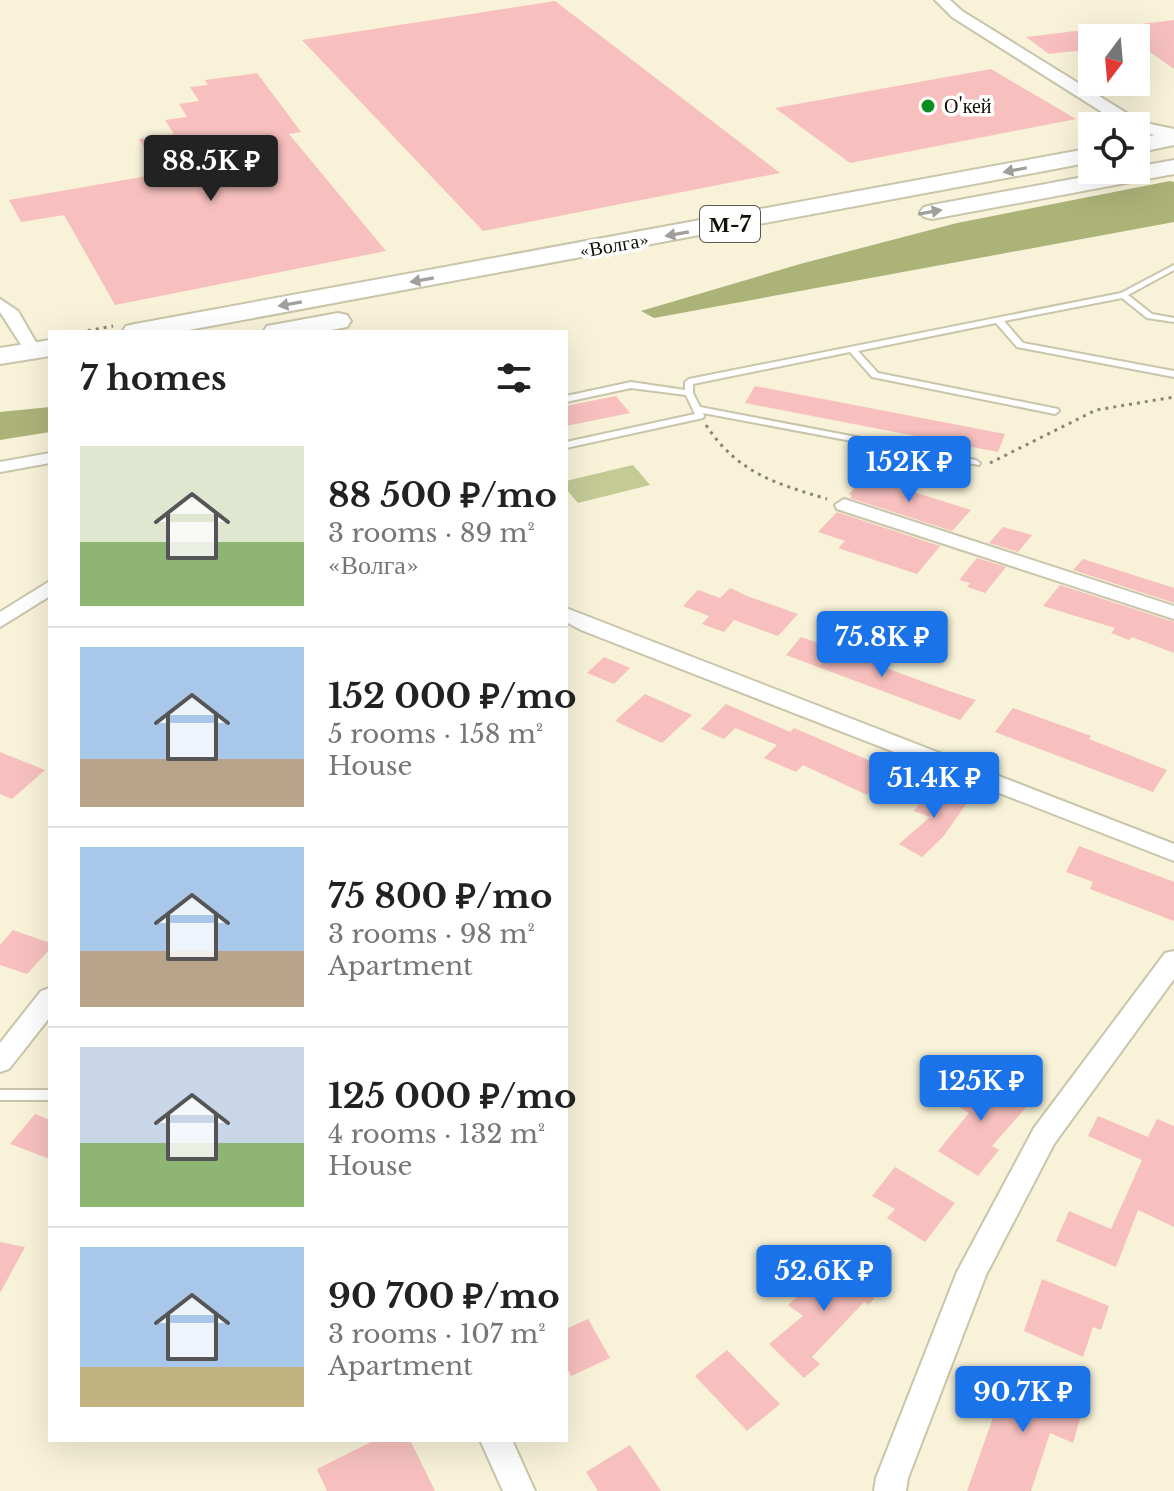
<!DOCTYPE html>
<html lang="en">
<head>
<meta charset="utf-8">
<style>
	:root { --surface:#fff; --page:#f2f2f2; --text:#222; --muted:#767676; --line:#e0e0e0; --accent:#1a73e8 }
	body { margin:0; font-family:"Libre Baskerville",serif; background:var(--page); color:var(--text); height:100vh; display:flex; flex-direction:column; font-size:30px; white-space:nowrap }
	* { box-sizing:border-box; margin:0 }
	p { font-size:26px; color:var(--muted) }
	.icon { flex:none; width:44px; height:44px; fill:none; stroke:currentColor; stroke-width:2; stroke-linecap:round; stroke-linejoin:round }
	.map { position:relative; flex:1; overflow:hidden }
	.drawer { position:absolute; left:48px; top:330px; width:520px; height:1112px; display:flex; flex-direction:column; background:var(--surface); border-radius:0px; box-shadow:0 8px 32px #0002 }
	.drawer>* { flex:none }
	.needle { width:52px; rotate:196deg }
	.tools { position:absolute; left:1078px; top:24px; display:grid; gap:16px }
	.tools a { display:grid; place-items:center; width:72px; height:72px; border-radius:0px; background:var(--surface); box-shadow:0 8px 32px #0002; font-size:40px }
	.price { position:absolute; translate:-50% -68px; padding:0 18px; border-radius:8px; background:var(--accent); color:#fff; font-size:26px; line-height:52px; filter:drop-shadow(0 2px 4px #0008) }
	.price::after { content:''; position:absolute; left:50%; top:48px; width:24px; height:18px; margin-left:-12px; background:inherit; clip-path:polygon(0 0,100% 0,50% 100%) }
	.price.active { background:#222; color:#fff }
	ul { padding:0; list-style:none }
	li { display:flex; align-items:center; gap:24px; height:200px; padding:0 32px }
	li+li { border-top:2px solid var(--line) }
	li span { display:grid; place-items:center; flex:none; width:224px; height:160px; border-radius:0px; color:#555 }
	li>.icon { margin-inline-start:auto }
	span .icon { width:96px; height:96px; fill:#fffc; stroke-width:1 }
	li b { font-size:34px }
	h2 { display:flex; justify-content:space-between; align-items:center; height:96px; padding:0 32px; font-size:34px }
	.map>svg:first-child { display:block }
	.green { fill:#c3ca94 }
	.forest { fill:#acb378 }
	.building { fill:#f7c0be }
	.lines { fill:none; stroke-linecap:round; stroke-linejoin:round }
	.service-casing { stroke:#c9c5ab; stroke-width:4 }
	.minor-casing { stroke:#c9c5ab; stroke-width:4 }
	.tertiary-casing { stroke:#c9c5ab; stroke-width:4 }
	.trunk-casing { stroke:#c9c5ab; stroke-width:4 }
	.path { stroke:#898674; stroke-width:3; stroke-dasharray:3 5; stroke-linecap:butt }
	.service { fill:#fff; fill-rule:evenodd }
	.minor { fill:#fff; fill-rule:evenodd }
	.tertiary { fill:#fff; fill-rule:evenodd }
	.trunk { fill:#fff; fill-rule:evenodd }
	.oneway { fill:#a09f9c }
	.poi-dot { fill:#0b8e1e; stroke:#fff; stroke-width:3 }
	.labels { text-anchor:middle; stroke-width:7; stroke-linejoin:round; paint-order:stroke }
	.far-poi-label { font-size:20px; fill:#111007; stroke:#fff; text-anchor:start }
	.far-street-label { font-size:20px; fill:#111007; stroke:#fff }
	.shield { fill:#fff; stroke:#585851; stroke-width:2 }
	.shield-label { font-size:22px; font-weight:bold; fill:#111007 }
</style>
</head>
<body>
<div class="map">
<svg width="1174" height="1491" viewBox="0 0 1174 1491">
	<rect width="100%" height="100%" fill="#f7f2d8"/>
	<polygon class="green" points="633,465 650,485 578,503 566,489 566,481"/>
	<g class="forest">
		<polygon points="1170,181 1174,182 1174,222 654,318 641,311 800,264 957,223"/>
		<polygon points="50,407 50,432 0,440 0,412"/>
	</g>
	<g class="building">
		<polygon points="555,1 780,173 483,231 302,40"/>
		<polygon points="1174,20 1174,69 1136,42 1136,38 1116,27"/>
		<polygon points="1092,29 1092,49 1049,54 1026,37"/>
		<polygon points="991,69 1076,119 850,163 775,108"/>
		<polygon points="257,73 301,132 289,134 386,251 115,305 64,215 21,222 9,200 159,174 139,139 174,134 165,120 187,117 179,104 199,101 190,87 208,85 205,80"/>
		<polygon points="755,386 1005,434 998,452 745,403"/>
		<polygon points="616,396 630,413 566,426 566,406"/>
		<polygon points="864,477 914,492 971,510 952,531 850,498 852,496 849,494"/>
		<polygon points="837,512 940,546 917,574 838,548 845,541 818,532"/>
		<polygon points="1003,527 1032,535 1018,552 989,543"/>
		<polygon points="977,558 1006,567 985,593 967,587 970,583 959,580"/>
		<polygon points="1083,559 1174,588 1174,603 1073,570"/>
		<polygon points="1060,585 1174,622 1174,653 1132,637 1129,640 1111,633 1115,628 1043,606"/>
		<polygon points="730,588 747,596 798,614 778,636 734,620 724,632 702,624 709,616 683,606 698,590 720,598"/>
		<polygon points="801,637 946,690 976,700 960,720 786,655"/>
		<polygon points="604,657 630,668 614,684 587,673"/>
		<polygon points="645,694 692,715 662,743 615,721"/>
		<polygon points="726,704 790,732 794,728 882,766 876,773 883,777 867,795 803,765 796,772 764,758 777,745 735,728 724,739 701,729"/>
		<polygon points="1013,708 1091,736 1089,739 1167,770 1153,792 995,732"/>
		<polygon points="0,752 45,770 12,799 0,794"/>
		<polygon points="932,786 969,800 943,837 922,857 899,844 930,817 914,811"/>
		<polygon points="1079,846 1174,882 1174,921 1090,889 1093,882 1066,872"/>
		<polygon points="13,930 50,943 50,949 27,974 0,965 0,945"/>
		<polygon points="978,1073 1029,1104 992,1146 999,1150 978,1176 938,1151 969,1113 951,1102"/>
		<polygon points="35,1114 50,1120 50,1159 10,1144"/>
		<polygon points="1098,1116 1148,1137 1157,1119 1174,1126 1174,1227 1138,1210 1116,1267 1056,1241 1069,1211 1111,1229 1142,1160 1088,1136"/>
		<polygon points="895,1167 955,1203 925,1242 887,1218 895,1209 872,1196"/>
		<polygon points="0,1242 25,1247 0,1293"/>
		<polygon points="834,1255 883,1286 869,1305 864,1302 812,1357 820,1364 804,1378 769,1344 803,1316 788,1305 801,1292 804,1294"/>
		<polygon points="1042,1279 1109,1306 1101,1330 1093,1327 1083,1357 1024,1331"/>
		<polygon points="588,1319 610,1358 571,1376 566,1366 566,1329"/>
		<polygon points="727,1350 780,1404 747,1431 695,1376"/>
		<polygon points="1010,1370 1085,1402 1073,1443 1050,1433 1031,1491 967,1491"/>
		<polygon points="375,1440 410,1440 435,1491 327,1491 317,1469"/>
		<polygon points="630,1445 661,1491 598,1491 586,1472"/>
	</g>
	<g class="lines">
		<defs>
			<g id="service">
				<polygon points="1174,265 1174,270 1128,295 1152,314 1174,318 1174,322 1147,318 1122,298 1004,321 1023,343 1174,371 1174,377 1017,347 996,323 858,351 878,373 1058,409 1059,411 1055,414 872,377 850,352 693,384 693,393 700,407 976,460 980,463 979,465 703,413 704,416 703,418 566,448 566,442 695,414 686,395 631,388 566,402 566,396 631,382 685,390 685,382 689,379 1121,293"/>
				<rect x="0" y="1090" width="50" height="10"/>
			</g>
			<g id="minor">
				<polygon points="0,299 18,311 41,351 39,354 27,354 0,312"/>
				<polygon points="50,453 50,463 0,472 0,462"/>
				<polygon points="844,499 1174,606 1174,619 837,509 835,505"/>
				<polygon points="50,581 50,596 0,627 0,612"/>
				<polygon points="566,608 1174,844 1174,861 581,630 566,622"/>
				<polygon points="1174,951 1174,979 1054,1144 986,1275 908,1478 906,1491 874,1491 876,1478 957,1272 1034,1128 1165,953"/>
				<polygon points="50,988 50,1017 9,1069 0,1072 0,1043 41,991"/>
				<polygon points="480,1440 512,1440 535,1491 503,1491"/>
			</g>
			<polygon id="tertiary" points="935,0 950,0 962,11 1141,122 1174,129 1174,139 1136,131 1136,126 1124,126 952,17"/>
			<g id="trunk">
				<polygon points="1174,131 1174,145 1136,153 1136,139"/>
				<polygon points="1092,148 1092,162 178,332 122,332 126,326 135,324"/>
				<polygon points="1174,160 1174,174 932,219 924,217 920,212 924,207 932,205 1121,170 1136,170 1136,167"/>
				<polygon points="338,313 347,315 351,321 347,327 320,332 263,332 267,326"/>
				<polygon points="50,340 50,356 0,364 0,348"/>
			</g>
		</defs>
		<use href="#service" class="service-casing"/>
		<use href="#minor" class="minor-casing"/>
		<use href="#tertiary" class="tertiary-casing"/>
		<use href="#trunk" class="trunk-casing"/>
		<g class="path">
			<polyline points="80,332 113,326"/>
			<path d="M706 425C738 473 774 483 827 499"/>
			<polyline points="990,463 1096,410 1174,397"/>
		</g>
		<use href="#service" class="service"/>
		<use href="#minor" class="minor"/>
		<use href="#tertiary" class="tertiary"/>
		<use href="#trunk" class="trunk"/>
	</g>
	<defs><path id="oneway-solid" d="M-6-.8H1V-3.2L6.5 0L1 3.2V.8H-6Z" transform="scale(2)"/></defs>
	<g class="oneway">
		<use href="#oneway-solid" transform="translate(1015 170) rotate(169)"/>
		<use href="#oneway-solid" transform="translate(930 212) rotate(-10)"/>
		<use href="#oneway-solid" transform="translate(677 234) rotate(170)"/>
		<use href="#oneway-solid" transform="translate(422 280) rotate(170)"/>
		<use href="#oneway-solid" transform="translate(290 304) rotate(170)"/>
	</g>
	<circle class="poi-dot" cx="928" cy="106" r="8"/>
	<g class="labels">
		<g class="far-poi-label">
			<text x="944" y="113">О'кей</text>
		</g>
		<g class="far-street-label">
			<text transform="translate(614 245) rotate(-10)" y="7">«Волга»</text>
		</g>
		<rect class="shield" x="700" y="206" width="60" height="36" rx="6"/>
		<g class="shield-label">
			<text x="730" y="232">М-7</text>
		</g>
	</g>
</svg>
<div class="tools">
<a><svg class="needle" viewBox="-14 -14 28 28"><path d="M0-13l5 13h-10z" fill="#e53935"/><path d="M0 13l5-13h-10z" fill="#767676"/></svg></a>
<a><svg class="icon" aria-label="locate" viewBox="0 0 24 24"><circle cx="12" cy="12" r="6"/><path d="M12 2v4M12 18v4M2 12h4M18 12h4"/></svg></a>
</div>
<b class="price active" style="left:211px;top:203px">88.5K ₽</b>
<b class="price" style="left:909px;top:504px">152K ₽</b>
<b class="price" style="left:882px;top:679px">75.8K ₽</b>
<b class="price" style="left:934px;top:820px">51.4K ₽</b>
<b class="price" style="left:981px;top:1123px">125K ₽</b>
<b class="price" style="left:824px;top:1313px">52.6K ₽</b>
<b class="price" style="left:1023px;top:1434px">90.7K ₽</b>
<section class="drawer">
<h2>7 homes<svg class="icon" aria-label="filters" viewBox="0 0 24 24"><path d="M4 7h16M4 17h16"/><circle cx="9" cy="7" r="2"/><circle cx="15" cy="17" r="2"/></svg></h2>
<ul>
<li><span style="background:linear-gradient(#dfe7d0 60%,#8fb573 0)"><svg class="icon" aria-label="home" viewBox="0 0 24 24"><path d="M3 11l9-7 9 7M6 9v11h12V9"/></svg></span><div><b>88 500 ₽/mo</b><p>3 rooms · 89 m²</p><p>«Волга»</p></div></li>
<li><span style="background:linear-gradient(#a9c7e8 70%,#b9a48a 0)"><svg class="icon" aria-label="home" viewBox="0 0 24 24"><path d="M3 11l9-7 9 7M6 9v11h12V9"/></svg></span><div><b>152 000 ₽/mo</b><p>5 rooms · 158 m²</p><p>House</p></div></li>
<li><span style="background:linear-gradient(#a9c7e8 65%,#b9a48a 0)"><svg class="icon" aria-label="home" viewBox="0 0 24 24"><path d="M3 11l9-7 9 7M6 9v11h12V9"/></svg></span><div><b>75 800 ₽/mo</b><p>3 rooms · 98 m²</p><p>Apartment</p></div></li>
<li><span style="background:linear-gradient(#c9d6e8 60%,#8fb573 0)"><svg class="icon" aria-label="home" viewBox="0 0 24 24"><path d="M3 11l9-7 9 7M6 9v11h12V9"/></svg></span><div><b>125 000 ₽/mo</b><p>4 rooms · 132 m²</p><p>House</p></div></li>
<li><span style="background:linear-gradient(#a9c7e8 75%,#c2b280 0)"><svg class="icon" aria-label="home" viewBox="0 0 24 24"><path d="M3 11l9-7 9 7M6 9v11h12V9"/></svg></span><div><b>90 700 ₽/mo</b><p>3 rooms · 107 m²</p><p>Apartment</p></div></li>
</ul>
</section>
</div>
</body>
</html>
